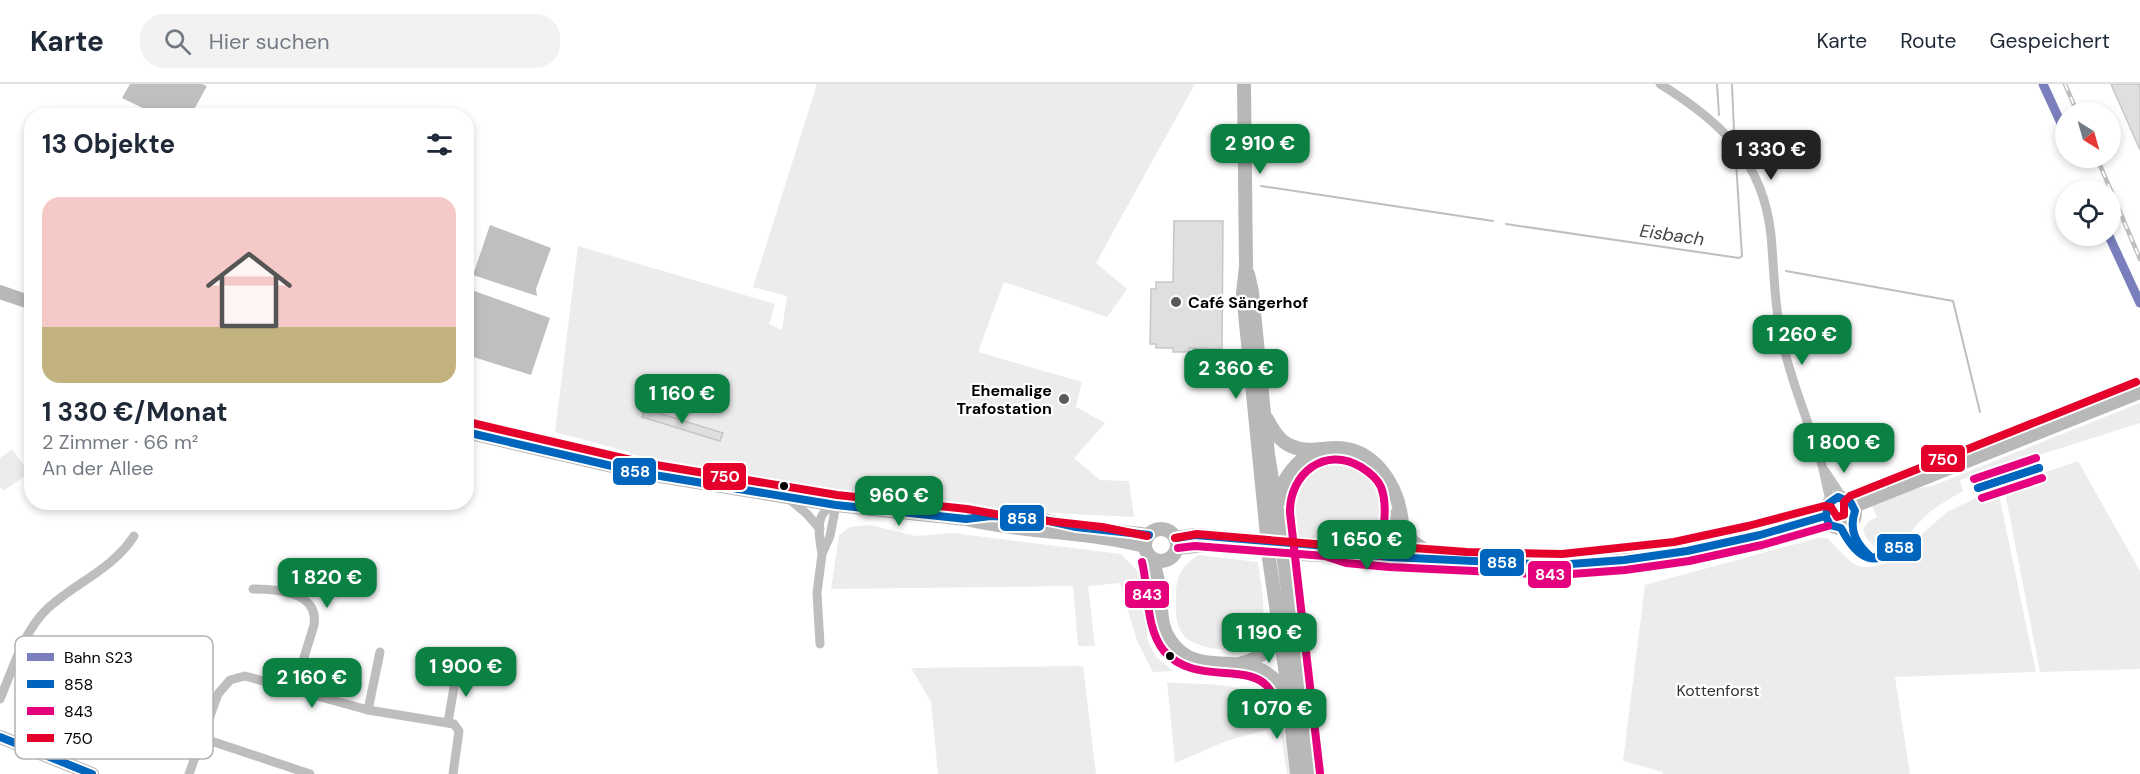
<!DOCTYPE html>
<html lang="de">
<head>
<meta charset="utf-8">
<style>
	:root { --surface:#fff; --page:#f2f2f3; --text:#1f2937; --muted:#747a83; --line:#e0e1e3; --accent:#0b8043 }
	body { margin:0; font-family:"DM Sans",sans-serif; background:var(--page); color:var(--text); height:100vh; display:flex; flex-direction:column; font-size:22px; white-space:nowrap }
	* { box-sizing:border-box; margin:0 }
	p { font-size:20px; color:var(--muted) }
	.icon { flex:none; width:33px; height:33px; fill:none; stroke:currentColor; stroke-width:2; stroke-linecap:round; stroke-linejoin:round }
	.map { position:relative; flex:1; overflow:hidden }
	.sheet { position:absolute; left:24px; top:24px; width:450px; height:402px; display:flex; flex-direction:column; background:var(--surface); border-radius:24px; box-shadow:0 3px 9px #0003 }
	.sheet>* { flex:none }
	.needle { width:39px; rotate:143deg }
	.controls { position:absolute; left:2055px; top:18px; display:grid; gap:12px }
	.controls a { display:grid; place-items:center; width:66px; height:66px; border-radius:50%; background:var(--surface); box-shadow:0 3px 9px #0003; font-size:30px }
	.price { position:absolute; translate:-50% -51px; padding:0 14px; border-radius:12px; background:var(--accent); color:#fff; font-size:20px; line-height:39px; filter:drop-shadow(0 2px 3px #0008) }
	.price::after { content:''; position:absolute; left:50%; top:36px; width:18px; height:14px; margin-left:-9px; background:inherit; clip-path:polygon(0 0,100% 0,50% 100%) }
	.price.on { background:#222; color:#fff }
	ul { padding:0; list-style:none }
	li { display:grid; align-content:center; gap:12px; height:318px; padding:0 18px }
	li span { display:grid; place-items:center; height:186px; border-radius:18px; color:#555 }
	li>.icon { margin-inline-start:auto }
	span .icon { width:108px; height:108px; fill:#fffc; stroke-width:1 }
	li b { font-size:26px }
	h2 { display:flex; justify-content:space-between; align-items:center; height:72px; padding:0 18px; font-size:26px }
	header { display:flex; align-items:center; gap:36px; box-sizing:border-box; height:84px; padding:0 30px; background:var(--surface); border-bottom:2px solid var(--line) }
	header strong { font-size:28px }
	nav { display:flex; gap:33px; margin-inline-start:auto; font-size:21px }
	.search { width:420px; height:54px; background:var(--page); display:flex; align-items:center; gap:15px; box-sizing:border-box; padding:0 21px; border-radius:24px; color:var(--muted); font-size:22px }
	.map>svg:first-child { display:block }
	.green { fill:#ececec }
	.water { fill:#bfbfbf }
	.lines { fill:none; stroke-linecap:round; stroke-linejoin:round }
	.stream { stroke:#bfbfbf; stroke-width:2 }
	.building { fill:#dfdfdf; stroke:#c7c7c7; stroke-width:1.5 }
	.street { stroke:#bebebe; stroke-width:9 }
	.secondary { stroke:#b8b8b8; stroke-width:14 }
	.rail-casing { stroke:#bebebe; stroke-width:4.5 }
	.rail { stroke:#fff; stroke-width:2; stroke-dasharray:7; stroke-linecap:butt }
	.secondary-bridge { stroke:#b8b8b8; stroke-width:14 }
	.bus-1-casing { stroke:#fff; stroke-width:12 }
	.bus-2-casing { stroke:#fff; stroke-width:12 }
	.bus-3-casing { stroke:#fff; stroke-width:12 }
	.bus-1 { stroke:#0065bd; stroke-width:8 }
	.bus-2 { stroke:#e5007d; stroke-width:8 }
	.bus-3 { stroke:#e4002b; stroke-width:8 }
	.rail-1-casing { stroke:#fff; stroke-width:14 }
	.rail-1 { stroke:#787fbc; stroke-width:9 }
	.poi-dot { fill:#595959; stroke:#fff; stroke-width:2 }
	.bus-dot { fill:#000; stroke:#fff; stroke-width:2 }
	.labels { text-anchor:middle; stroke-width:4.5; stroke-linejoin:round; paint-order:stroke }
	.poi-label { font-size:16px; font-weight:bold; fill:#000; stroke:#fff; text-anchor:start }
	.park-label { font-size:16px; fill:#333; stroke:#fff }
	.water-label { font-size:18px; font-style:italic; fill:#444; stroke:#fff }
	.key { fill:#fff; stroke:#b2b2b2; stroke-width:1.5 }
	.key-label { font-size:16px; fill:#000 }
	.line-badge { stroke:#fff; stroke-width:2 }
	.badge-label { font-size:16px; text-anchor:middle; font-weight:bold; fill:#fff }
</style>
</head>
<body>
<header>
<strong>Karte</strong>
<div class="search"><svg class="icon" aria-label="search" viewBox="0 0 24 24"><circle cx="10" cy="10" r="6"/><path d="M15 15l6 6"/></svg>Hier suchen</div>
<nav><a>Karte</a><a>Route</a><a>Gespeichert</a></nav>
</header>
<div class="map">
<svg width="2140" height="690" viewBox="0 0 2140 690">
	<rect width="100%" height="100%" fill="#fff"/>
	<g class="green">
		<polygon points="817,0 1195,0 1096,179 1127,205 1107,233 1004,198 978,268 1082,298 1076,323 1105,339 1074,374 1100,396 1129,397 1134,433 970,425 758,396 714,396 630,377 630,368 555,348 578,162 775,220 769,240 782,246 787,212 753,203"/>
		<path d="M2140 319V339L1960 396 1963 407C1952 413 1941 420 1930 428 1915 441 1901 463 1881 467 1866 456 1853 444 1877 433L1872 422 1919 404 1932 402Z"/>
		<polygon points="12,365 29,389 3,407 0,403 0,374"/>
		<path d="M1334 374C1389 380 1401 455 1347 460 1329 462 1308 455 1290 453 1289 442 1286 430 1287 420 1287 394 1311 376 1334 374Z"/>
		<polygon points="2078,377 2140,487 2140,585 2040,588 2004,403"/>
		<path d="M1992 406 1996 407 1999 411 2036 588 1895 593 1910 690H1663V688L1623 677 1645 501 1818 454H1827C1852 477 1853 492 1891 477L1947 428Z"/>
		<polygon points="870,441 916,452 953,449 1121,470 1145,495 1147,554 1155,572 1173,587 1153,588 1137,557 1120,499 1088,502 1095,562 1078,562 1073,502 831,505 839,451 850,443"/>
		<path d="M1198 471 1258 478C1260 495 1265 517 1263 533 1257 565 1232 569 1206 563 1197 560 1187 557 1182 549 1175 539 1176 525 1176 513 1176 492 1181 483 1198 471Z"/>
		<polygon points="1083,582 1096,690 938,690 931,618 911,584"/>
		<polygon points="1266,593 1278,609 1281,620 1290,690 1287,690 1277,626 1262,606"/>
		<path d="M1167 598C1205 603 1267 591 1273 644L1229 656 1175 679Z"/>
	</g>
	<g class="water">
		<polygon points="130,0 202,0 207,2 191,31 157,31 122,14"/>
		<polygon points="490,141 551,164 536,205 537,212 473,191"/>
		<polygon points="466,204 550,234 531,291 467,271"/>
	</g>
	<g class="lines">
		<g class="stream">
			<polyline points="1717,0 1719,31"/>
			<polyline points="1732,0 1734,47"/>
			<polyline points="1261,102 1493,137"/>
			<polyline points="1506,140 1739,174 1742,172 1736,78"/>
			<polyline points="1786,187 1953,217 1980,328"/>
		</g>
	</g>
	<g class="building">
		<polygon points="2111,0 2140,0 2140,66"/>
		<polygon points="1174,137 1223,137 1222,265 1189,264 1189,268 1173,268 1173,264 1156,264 1156,260 1150,260 1151,205 1156,205 1156,198 1173,198"/>
		<polygon points="645,325 723,349 720,357 642,333"/>
	</g>
	<g class="lines">
		<g class="street">
			<path d="M1660 0C1720 37 1763 76 1771 151 1774 183 1774 215 1780 246 1789 293 1808 336 1822 381 1825 393 1827 405 1830 416"/>
			<polyline points="1825,387 1842,413"/>
			<polyline points="788,414 807,430 820,445"/>
			<path d="M253 505C278 505 319 508 314 541L294 606"/>
			<path d="M820 560 817 509 822 470 830 452 836 421C813 428 819 451 822 470"/>
			<path d="M0 615C13 585 23 548 47 525 75 499 113 485 134 452"/>
			<polyline points="368,626 380,568"/>
			<polyline points="448,638 457,586"/>
			<polyline points="202,654 310,690"/>
			<polyline points="189,690 218,610 230,596 245,592 368,626 454,640 459,647 453,690"/>
		</g>
		<g class="secondary">
			<polyline points="1244,0 1246,182 1243,209 1267,451"/>
			<polyline points="1248,190 1252,208 1268,370 1281,452"/>
			<polyline points="0,208 32,219"/>
			<path d="M1267 335C1273 346 1279 357 1291 362 1307 369 1321 364 1337 364 1374 365 1396 399 1401 432 1404 449 1404 462 1390 473"/>
			<path d="M466 348 642 389 836 421 966 435C1024 449 1086 447 1145 462"/>
			<circle cx="1840" cy="429" r="15"/>
			<path d="M1279 417C1281 394 1297 377 1316 366"/>
			<polyline points="1854,422 2140,308"/>
			<polyline points="1001,433 1040,435 1065,441"/>
			<circle cx="1161" cy="461" r="16"/>
			<polyline points="1403,446 1413,458 1438,475"/>
			<polyline points="1114,447 1149,451"/>
			<polyline points="1176,454 1195,451 1327,462 1348,469 1390,473 1557,481 1624,476 1687,467 1760,451 1825,432"/>
			<polyline points="1177,464 1205,461"/>
			<path d="M1302 470C1345 474 1368 470 1393 432"/>
			<polyline points="1390,473 1393,433"/>
			<polyline points="1269,474 1285,584 1297,690"/>
			<path d="M1152 475C1156 487 1159 499 1160 512 1162 528 1160 542 1170 556 1202 605 1260 550 1288 618"/>
			<polyline points="1284,476 1310,690"/>
			<path d="M1242 579C1261 575 1273 563 1277 544"/>
			<polyline points="0,653 92,690"/>
		</g>
		<defs>
			<g id="rail">
				<polyline points="2065,0 2077,28"/>
				<polyline points="2097,74 2140,175"/>
			</g>
		</defs>
		<use href="#rail" class="rail-casing"/>
		<use href="#rail" class="rail"/>
		<g class="secondary-bridge">
			<polyline points="1267,451 1269,474"/>
			<polyline points="1281,452 1284,476"/>
		</g>
		<defs>
			<g id="bus-1">
				<polyline points="466,348 642,389 836,421 966,435 991,432 1040,435 1076,443 1149,451"/>
				<polyline points="1978,404 2039,384"/>
				<polyline points="1978,404 2039,384"/>
				<path d="M1838 413 1851 419 1855 427C1848 447 1857 461 1872 474L1892 468 1905 459C1875 485 1858 477 1841 444L1830 441 1826 433 1828 420Z"/>
				<polyline points="1176,454 1195,451 1327,462 1348,469 1390,473 1557,481 1624,476 1687,467 1760,451 1825,432"/>
				<polyline points="0,653 92,690"/>
			</g>
			<g id="bus-2">
				<polyline points="1974,395 2036,374"/>
				<polyline points="1982,414 2042,394"/>
				<polyline points="1178,464 1195,462 1325,472 1346,479 1389,483 1558,491 1625,486 1689,477 1762,461 1828,442"/>
				<path d="M1142 478C1149 505 1145 544 1164 567 1194 601 1244 579 1266 601 1276 611 1278 626 1281 640"/>
				<path d="M1320 689 1290 429C1289 390 1325 361 1361 383 1369 388 1377 394 1381 403 1389 424 1382 450 1380 472"/>
			</g>
			<g id="bus-3">
				<polyline points="468,338 644,379 837,411 967,425 1012,433 1102,443 1147,452"/>
				<polyline points="1175,454 1197,450 1327,461 1359,460 1467,468 1562,470 1674,458 1748,442 1824,422 1831,423 1837,433 1844,431 1844,418 1850,412 2136,298"/>
			</g>
		</defs>
		<use href="#bus-1" class="bus-1-casing"/>
		<use href="#bus-2" class="bus-2-casing"/>
		<use href="#bus-3" class="bus-3-casing"/>
		<use href="#bus-1" class="bus-1"/>
		<use href="#bus-2" class="bus-2"/>
		<use href="#bus-3" class="bus-3"/>
		<defs>
			<g id="rail-1">
				<polyline points="2043,0 2066,50"/>
				<polyline points="2109,152 2140,219"/>
			</g>
		</defs>
		<use href="#rail-1" class="rail-1-casing"/>
		<use href="#rail-1" class="rail-1"/>
	</g>
	<g class="poi-dot">
		<circle cx="1176" cy="218" r="6"/>
		<circle cx="1064" cy="315" r="6"/>
	</g>
	<g class="bus-dot">
		<circle cx="784" cy="402" r="5"/>
		<circle cx="1170" cy="572" r="5"/>
	</g>
	<g class="labels">
		<g class="poi-label">
			<text x="1188" y="224">Café Sängerhof</text>
			<text x="1052" y="312" text-anchor="end">Ehemalige<tspan x="1052" dy="18">Trafostation</tspan></text>
		</g>
		<g class="park-label">
			<text x="1718" y="612">Kottenforst</text>
		</g>
		<g class="water-label">
			<text transform="translate(1672 151) rotate(8)" y="6">Eisbach</text>
		</g>
	</g>
	<rect x="15" y="552" width="198" height="123" rx="9" class="key"/>
	<rect x="27" y="569" width="27" height="8" fill="#787fbc"/>
	<rect x="27" y="596" width="27" height="8" fill="#0065bd"/>
	<rect x="27" y="623" width="27" height="8" fill="#e5007d"/>
	<rect x="27" y="650" width="27" height="8" fill="#e4002b"/>
	<g class="key-label">
		<text x="64" y="579">Bahn S23</text>
		<text x="64" y="606">858</text>
		<text x="64" y="633">843</text>
		<text x="64" y="660">750</text>
	</g>
	<g class="line-badge">
		<rect x="1920" y="360" width="46" height="29" rx="6" fill="#e4002b"/>
		<rect x="612" y="373" width="45" height="29" rx="6" fill="#0065bd"/>
		<rect x="702" y="378" width="45" height="29" rx="6" fill="#e4002b"/>
		<rect x="999" y="420" width="46" height="28" rx="6" fill="#0065bd"/>
		<rect x="1876" y="449" width="46" height="29" rx="6" fill="#0065bd"/>
		<rect x="1479" y="464" width="46" height="29" rx="6" fill="#0065bd"/>
		<rect x="1527" y="476" width="45" height="29" rx="6" fill="#e5007d"/>
		<rect x="1124" y="496" width="46" height="29" rx="6" fill="#e5007d"/>
	</g>
	<g class="badge-label">
		<text x="1943" y="381">750</text>
		<text x="635" y="393">858</text>
		<text x="725" y="398">750</text>
		<text x="1022" y="440">858</text>
		<text x="1899" y="469">858</text>
		<text x="1502" y="484">858</text>
		<text x="1550" y="496">843</text>
		<text x="1147" y="516">843</text>
	</g>
</svg>
<div class="controls">
<a><svg class="needle" viewBox="-14 -14 28 28"><path d="M0-13l5 13h-10z" fill="#e53935"/><path d="M0 13l5-13h-10z" fill="#747a83"/></svg></a>
<a><svg class="icon" aria-label="locate" viewBox="0 0 24 24"><circle cx="12" cy="12" r="6"/><path d="M12 2v4M12 18v4M2 12h4M18 12h4"/></svg></a>
</div>
<b class="price" style="left:1260px;top:91px">2 910 €</b>
<b class="price on" style="left:1771px;top:97px">1 330 €</b>
<b class="price" style="left:1802px;top:282px">1 260 €</b>
<b class="price" style="left:1236px;top:316px">2 360 €</b>
<b class="price" style="left:682px;top:341px">1 160 €</b>
<b class="price" style="left:1844px;top:390px">1 800 €</b>
<b class="price" style="left:899px;top:443px">960 €</b>
<b class="price" style="left:1367px;top:487px">1 650 €</b>
<b class="price" style="left:327px;top:525px">1 820 €</b>
<b class="price" style="left:1269px;top:580px">1 190 €</b>
<b class="price" style="left:466px;top:614px">1 900 €</b>
<b class="price" style="left:312px;top:625px">2 160 €</b>
<b class="price" style="left:1277px;top:656px">1 070 €</b>
<section class="sheet">
<h2>13 Objekte<svg class="icon" aria-label="filters" viewBox="0 0 24 24"><path d="M4 7h16M4 17h16"/><circle cx="9" cy="7" r="2"/><circle cx="15" cy="17" r="2"/></svg></h2>
<ul>
<li><span style="background:linear-gradient(#f6c9c9 70%,#c2b280 0)"><svg class="icon" aria-label="home" viewBox="0 0 24 24"><path d="M3 11l9-7 9 7M6 9v11h12V9"/></svg></span><div><b>1 330 €/Monat</b><p>2 Zimmer · 66 m²</p><p>An der Allee</p></div></li>
</ul>
</section>
</div>
</body>
</html>
